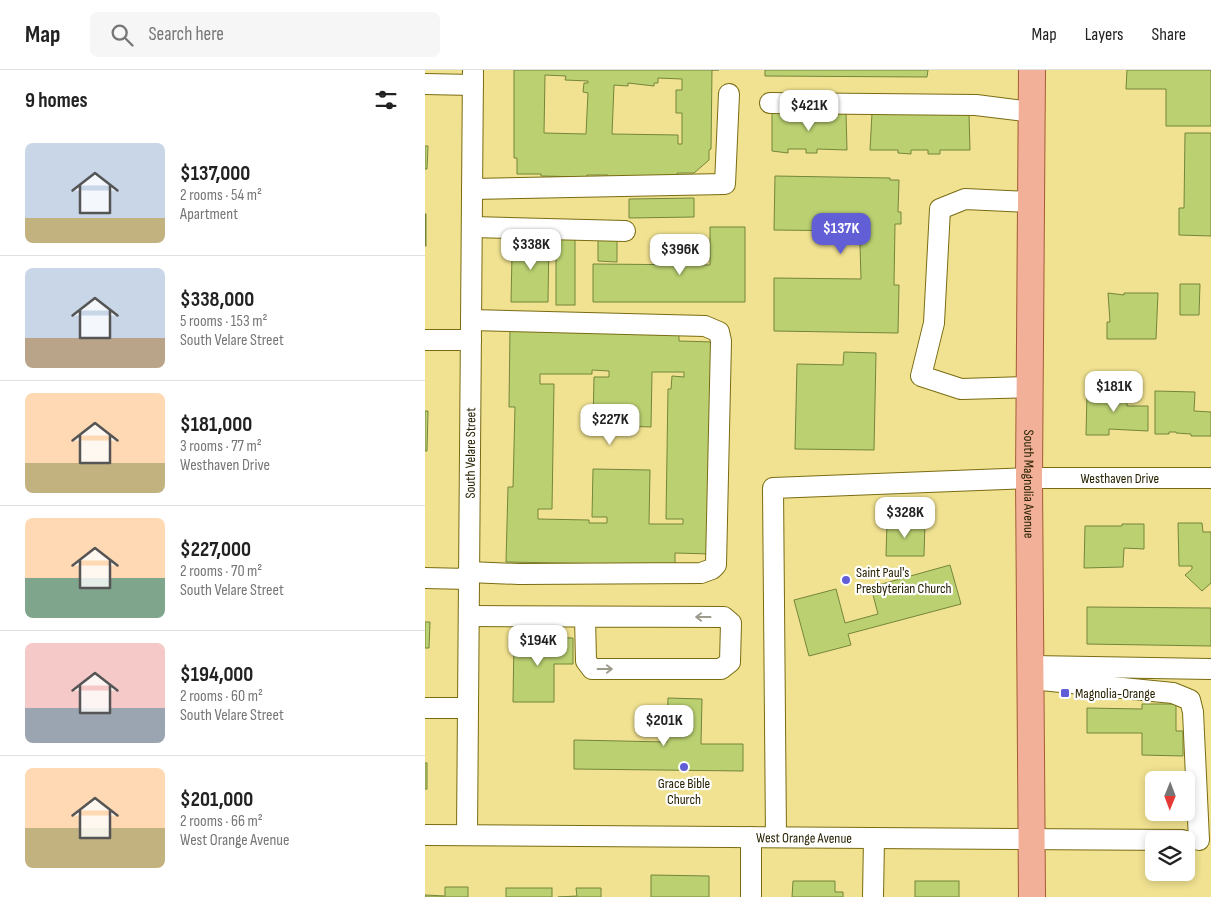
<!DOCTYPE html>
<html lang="en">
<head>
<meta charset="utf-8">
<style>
	:root { --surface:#fff; --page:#f6f6f6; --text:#222; --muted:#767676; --line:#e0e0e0; --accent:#615ed6 }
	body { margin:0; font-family:"Sofia Sans Condensed",sans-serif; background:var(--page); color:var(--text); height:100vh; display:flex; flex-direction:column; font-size:19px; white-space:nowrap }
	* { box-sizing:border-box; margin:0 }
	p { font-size:16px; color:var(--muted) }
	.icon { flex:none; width:28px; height:28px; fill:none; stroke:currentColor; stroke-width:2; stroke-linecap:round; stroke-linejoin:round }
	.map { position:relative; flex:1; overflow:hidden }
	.sheet { display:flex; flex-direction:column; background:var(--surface); width:425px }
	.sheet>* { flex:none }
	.needle { width:32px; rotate:181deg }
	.tools { position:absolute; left:720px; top:701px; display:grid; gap:10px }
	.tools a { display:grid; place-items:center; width:50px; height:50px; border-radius:8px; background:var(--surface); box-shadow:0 2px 8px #0003; font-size:25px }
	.price { position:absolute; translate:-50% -42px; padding:0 11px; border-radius:10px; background:#fff; color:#222; font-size:16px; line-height:32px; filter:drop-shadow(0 1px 2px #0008) }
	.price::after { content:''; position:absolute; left:50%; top:30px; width:15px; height:11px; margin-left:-8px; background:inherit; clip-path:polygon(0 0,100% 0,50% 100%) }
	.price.current { background:var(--accent); color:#fff }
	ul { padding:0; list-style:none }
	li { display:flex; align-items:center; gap:15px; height:125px; padding:0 25px }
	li+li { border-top:1px solid var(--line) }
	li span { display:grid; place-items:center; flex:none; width:140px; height:100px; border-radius:8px; color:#555 }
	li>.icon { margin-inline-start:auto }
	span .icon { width:60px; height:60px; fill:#fffc; stroke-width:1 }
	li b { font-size:21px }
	h2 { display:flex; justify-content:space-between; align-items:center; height:60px; padding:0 25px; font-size:21px }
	header { display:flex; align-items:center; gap:30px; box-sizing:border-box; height:70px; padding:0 25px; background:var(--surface); border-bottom:1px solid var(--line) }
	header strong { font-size:24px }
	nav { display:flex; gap:28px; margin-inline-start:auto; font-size:18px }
	.search { width:350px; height:45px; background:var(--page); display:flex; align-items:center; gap:12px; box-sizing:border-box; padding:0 18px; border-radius:8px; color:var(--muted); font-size:19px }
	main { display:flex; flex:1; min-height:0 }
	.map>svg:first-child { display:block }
	.building { fill:#bbd171; stroke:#75853a; fill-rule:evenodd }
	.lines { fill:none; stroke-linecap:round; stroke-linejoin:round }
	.minor-casing { stroke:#7a6c13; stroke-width:22 }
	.major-casing { stroke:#a55b37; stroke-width:28 }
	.minor { stroke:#fff; stroke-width:20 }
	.major { stroke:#f2b098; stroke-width:26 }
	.oneway { stroke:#9d9b8c }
	.poi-dot { fill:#615ed6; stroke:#fff; stroke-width:2 }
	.labels { text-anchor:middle; stroke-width:4.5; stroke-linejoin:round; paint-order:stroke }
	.street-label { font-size:14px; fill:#262000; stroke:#fff }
	.poi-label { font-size:14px; fill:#262000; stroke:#fff; text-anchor:start }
</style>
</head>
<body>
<header>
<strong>Map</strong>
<div class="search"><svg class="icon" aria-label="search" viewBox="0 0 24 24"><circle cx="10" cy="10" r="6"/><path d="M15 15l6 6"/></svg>Search here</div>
<nav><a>Map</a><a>Layers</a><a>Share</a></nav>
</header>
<main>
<section class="sheet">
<h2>9 homes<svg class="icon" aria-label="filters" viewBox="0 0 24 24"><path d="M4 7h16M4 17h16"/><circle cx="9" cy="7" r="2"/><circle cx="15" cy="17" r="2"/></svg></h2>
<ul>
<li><span style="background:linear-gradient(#c9d6e8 75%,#c2b280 0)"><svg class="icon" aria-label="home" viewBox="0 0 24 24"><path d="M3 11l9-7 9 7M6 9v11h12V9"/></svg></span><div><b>$137,000</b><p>2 rooms · 54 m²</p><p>Apartment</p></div></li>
<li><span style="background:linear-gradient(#c9d6e8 70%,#b9a48a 0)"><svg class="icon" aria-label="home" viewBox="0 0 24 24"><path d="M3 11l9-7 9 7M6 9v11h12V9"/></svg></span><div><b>$338,000</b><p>5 rooms · 153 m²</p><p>South Velare Street</p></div></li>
<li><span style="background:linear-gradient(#ffd9b3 70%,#c2b280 0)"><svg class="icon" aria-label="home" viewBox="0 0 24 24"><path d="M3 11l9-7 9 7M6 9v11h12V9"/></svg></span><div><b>$181,000</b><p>3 rooms · 77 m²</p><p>Westhaven Drive</p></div></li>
<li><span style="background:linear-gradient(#ffd9b3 60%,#7fa58c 0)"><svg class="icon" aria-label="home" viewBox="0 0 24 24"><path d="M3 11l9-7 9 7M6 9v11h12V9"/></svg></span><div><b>$227,000</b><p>2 rooms · 70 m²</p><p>South Velare Street</p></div></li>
<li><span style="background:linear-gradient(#f6c9c9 65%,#9aa5b1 0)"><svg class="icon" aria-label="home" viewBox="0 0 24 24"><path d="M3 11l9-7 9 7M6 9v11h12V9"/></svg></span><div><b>$194,000</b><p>2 rooms · 60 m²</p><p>South Velare Street</p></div></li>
<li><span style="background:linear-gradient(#ffd9b3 60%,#c2b280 0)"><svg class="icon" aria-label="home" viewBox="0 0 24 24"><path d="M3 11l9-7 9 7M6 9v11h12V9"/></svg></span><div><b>$201,000</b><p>2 rooms · 66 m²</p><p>West Orange Avenue</p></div></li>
</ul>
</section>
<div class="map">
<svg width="786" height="827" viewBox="0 0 786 827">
	<rect width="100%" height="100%" fill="#f0e290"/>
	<g class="building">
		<path d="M89 0H294H287L286 79 284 80V90L269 103H252L253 107H183V105H162V107L116 106V104H92V88H89ZM120 5 141 6 140 10 163 11V13H159L158 22 163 23 161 64 119 63ZM233 8 257 9V20H251V43H257V74H253V65L187 64 189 15 203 16V13L229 16V13H233Z"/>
		<polygon points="340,0 503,0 502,7 340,6"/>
		<polygon points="702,0 786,0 786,56 741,56 741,19 701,19"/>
		<polygon points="347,42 421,43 422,80 392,79 392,83 381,83 381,79 363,79 363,83 347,81"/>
		<polygon points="447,43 544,44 545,80 515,80 515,84 503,84 503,80 486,80 486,84 473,83 473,80 445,80"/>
		<polygon points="760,63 786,63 786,166 754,165 754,138 759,138"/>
		<polygon points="0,76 3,76 2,99 0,99"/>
		<polygon points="350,106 465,108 465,110 474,110 473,142 476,142 476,154 470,154 469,215 474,215 473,263 349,261 349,208 436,209 435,175 436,175 436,161 349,160"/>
		<polygon points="269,128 269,147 204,148 204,129"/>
		<rect x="0" y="144" width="1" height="32"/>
		<polygon points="285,157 320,157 320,232 168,232 168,194 285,195"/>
		<polygon points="98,166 124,166 123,232 86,232 87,185 98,185"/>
		<polygon points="173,167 192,168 192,192 173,191"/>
		<rect x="131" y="168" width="19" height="67"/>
		<polygon points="755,214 775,214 774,245 755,245"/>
		<polygon points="683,223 699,225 699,223 733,223 731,269 682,269 682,252 685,252"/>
		<path d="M85 258 254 260V271L290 272 287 484 250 483V495L81 492 83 417H88L90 337H84ZM167 300 184 301V307H169L168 355 226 357 227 302H259V307L247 306 246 319H243L241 449H258V454H224L225 400 168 399 167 447H182V453H164V450L113 449V439H127L129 314H115V304H167Z"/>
		<polygon points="419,282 451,283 449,380 370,379 372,294 418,295"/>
		<polygon points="675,317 702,317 702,336 723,336 723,361 684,359 684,365 661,365 662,324 675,324"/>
		<polygon points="730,321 770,322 769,341 786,342 786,366 766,366 766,364 751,363 751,362 744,362 744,364 730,364"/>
		<polygon points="0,341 3,341 2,381 0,381"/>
		<polygon points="462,452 500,452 499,486 461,486"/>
		<polygon points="753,453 777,453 778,462 786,462 786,513 777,521 760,505 767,499 767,496 754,496"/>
		<polygon points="697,454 719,454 719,479 699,478 698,497 659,498 660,456 697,456"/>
		<polygon points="525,495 536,534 423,564 426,575 384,586 369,530 411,519 420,553 453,544 446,517"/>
		<polygon points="662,537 786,538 786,576 662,574"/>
		<polygon points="0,552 5,552 4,578 0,578"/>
		<polygon points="89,567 148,568 148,594 129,594 129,632 88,632"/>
		<polygon points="243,628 277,629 276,674 318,674 318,701 149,699 149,670 242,672"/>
		<polygon points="717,634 751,634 751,661 758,661 758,686 717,685 717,663 662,663 662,638 717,639"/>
		<rect x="0" y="693" width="2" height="26"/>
		<polygon points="226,805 284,806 284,827 226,827"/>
		<polygon points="368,811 410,811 410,822 418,822 418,827 367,827"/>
		<rect x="490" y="811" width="44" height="16"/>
		<polygon points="20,817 43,817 43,827 0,827 0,825 20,826"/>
		<rect x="81" y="818" width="46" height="9"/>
		<polygon points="151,818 176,818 176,827 133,827 152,826"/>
	</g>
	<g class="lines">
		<defs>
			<g id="minor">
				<polyline points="0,14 48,15"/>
				<polyline points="345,33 551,35 607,42"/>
				<polyline points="47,119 300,114 304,24"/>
				<polyline points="47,157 200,161"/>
				<polyline points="0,270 46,270"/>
				<polyline points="606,317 536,319 496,306 509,253 515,139 540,129 606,132"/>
				<polyline points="43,502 94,504 276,503 287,499 291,495 296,271 294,262 280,256 46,250"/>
				<polyline points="0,508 44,509"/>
				<polyline points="44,546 299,547 306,553 305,592 296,599 167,599 161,591 160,547"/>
				<polyline points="607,596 786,599"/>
				<polyline points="606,609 748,623 765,630 768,642 774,770"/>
				<polyline points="0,638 43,638"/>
				<path id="s1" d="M0 765 757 770"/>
				<path id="s2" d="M42 765 48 0"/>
				<path id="s3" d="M351 767 348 418 604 408H786"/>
				<polyline points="326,827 326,767"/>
				<polyline points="448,827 449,768"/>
			</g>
			<g id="major">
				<path id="s4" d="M607 0 604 408 607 827"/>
			</g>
		</defs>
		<use href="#minor" class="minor-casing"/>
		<use href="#major" class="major-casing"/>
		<use href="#minor" class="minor"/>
		<use href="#major" class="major"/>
	</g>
	<defs><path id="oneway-shaft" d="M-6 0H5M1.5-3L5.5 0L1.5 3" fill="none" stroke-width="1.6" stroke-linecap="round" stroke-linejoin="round" transform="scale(1.25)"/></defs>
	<g class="oneway">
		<use href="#oneway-shaft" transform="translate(278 547) rotate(180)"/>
		<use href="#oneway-shaft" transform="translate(180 599)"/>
	</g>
	<g class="poi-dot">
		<circle cx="421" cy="510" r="5"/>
		<rect x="635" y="618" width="10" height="10" rx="2.5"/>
		<circle cx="259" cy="697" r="5"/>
	</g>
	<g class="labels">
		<g class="street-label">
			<text dy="5" stroke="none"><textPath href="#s2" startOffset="382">South Velare Street</textPath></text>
			<text dy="5" stroke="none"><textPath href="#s3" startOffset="696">Westhaven Drive</textPath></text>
			<text dy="5" stroke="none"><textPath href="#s4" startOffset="414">South Magnolia Avenue</textPath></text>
			<text dy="5" stroke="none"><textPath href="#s1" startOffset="379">West Orange Avenue</textPath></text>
		</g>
		<g class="poi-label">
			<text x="431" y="507">Saint Paul's<tspan x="431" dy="16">Presbyterian Church</tspan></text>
			<text x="650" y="628">Magnolia-Orange</text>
			<text x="259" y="718" text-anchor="middle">Grace Bible<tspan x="259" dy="16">Church</tspan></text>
		</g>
	</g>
</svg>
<div class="tools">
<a><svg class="needle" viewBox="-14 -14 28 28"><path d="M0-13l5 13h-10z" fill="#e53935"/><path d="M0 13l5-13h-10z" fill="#767676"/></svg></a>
<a><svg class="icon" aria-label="layers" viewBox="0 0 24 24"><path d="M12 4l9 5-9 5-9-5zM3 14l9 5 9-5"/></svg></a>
</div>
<b class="price" style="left:384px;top:62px">$421K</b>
<b class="price current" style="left:416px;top:185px">$137K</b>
<b class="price" style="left:106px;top:201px">$338K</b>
<b class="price" style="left:255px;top:206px">$396K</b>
<b class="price" style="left:689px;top:343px">$181K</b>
<b class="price" style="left:185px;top:376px">$227K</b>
<b class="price" style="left:480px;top:469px">$328K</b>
<b class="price" style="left:113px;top:597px">$194K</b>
<b class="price" style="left:239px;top:677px">$201K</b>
</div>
</main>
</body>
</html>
